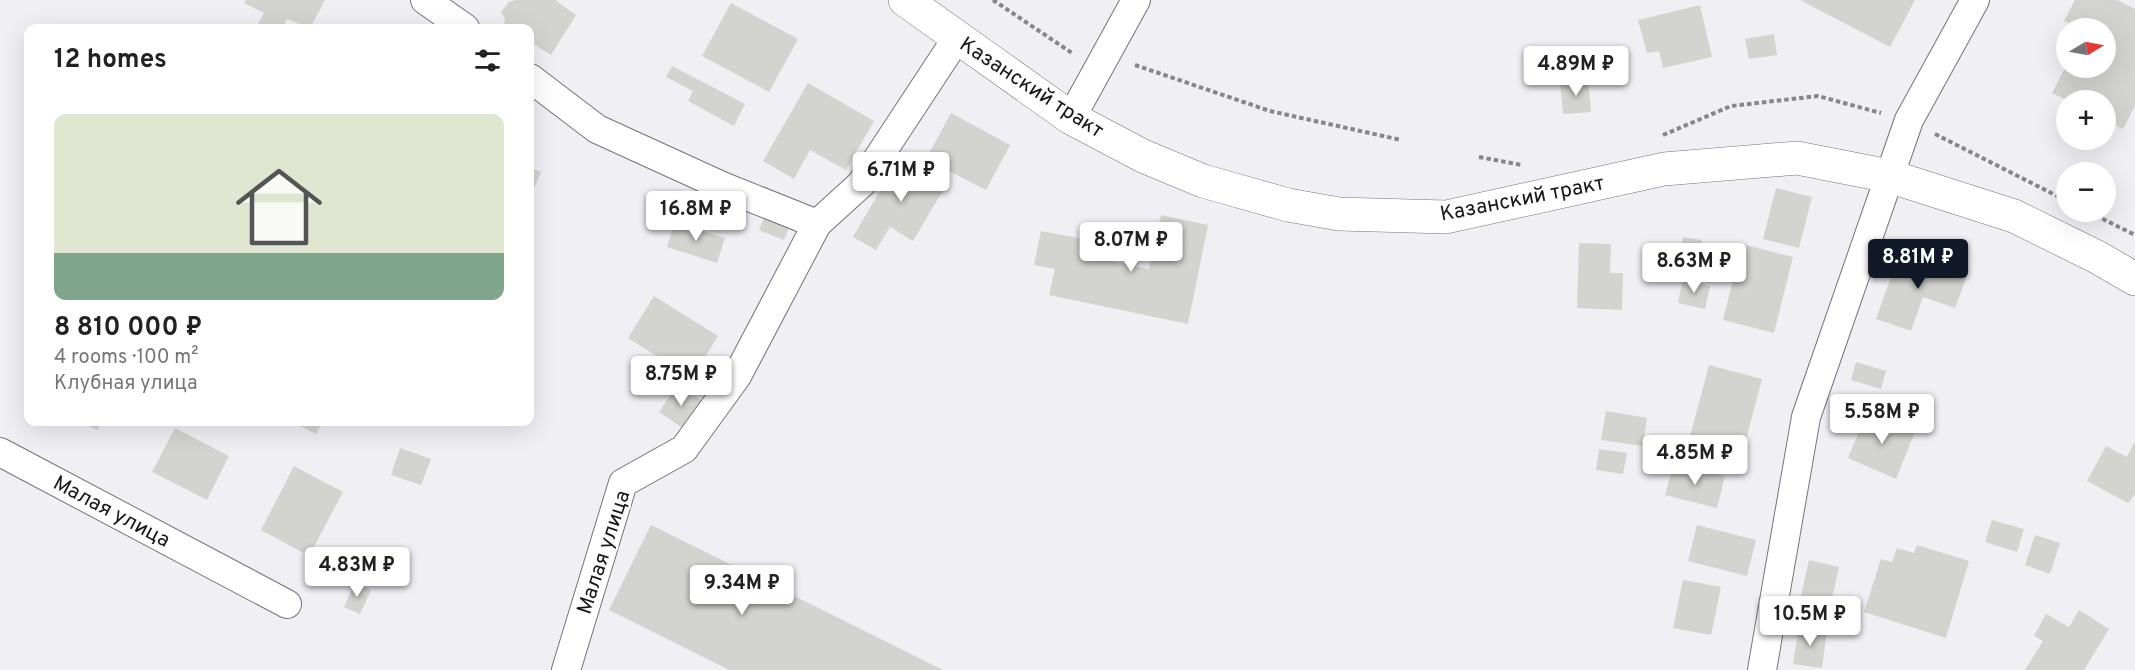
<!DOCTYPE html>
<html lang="en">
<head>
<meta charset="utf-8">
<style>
	:root { --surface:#fff; --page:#f2f2f2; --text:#222; --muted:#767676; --line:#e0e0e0; --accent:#111827 }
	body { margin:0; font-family:Overpass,sans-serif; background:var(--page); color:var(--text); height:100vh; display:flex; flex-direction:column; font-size:22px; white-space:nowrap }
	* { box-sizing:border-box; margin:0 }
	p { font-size:20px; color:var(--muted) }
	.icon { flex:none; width:33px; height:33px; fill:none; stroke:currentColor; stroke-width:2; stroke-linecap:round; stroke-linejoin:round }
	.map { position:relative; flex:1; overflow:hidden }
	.side { position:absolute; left:24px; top:24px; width:510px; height:402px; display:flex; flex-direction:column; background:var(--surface); border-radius:12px; box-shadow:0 6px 24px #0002 }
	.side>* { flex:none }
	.needle { width:39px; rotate:80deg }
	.controls { position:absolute; left:2056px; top:18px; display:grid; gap:12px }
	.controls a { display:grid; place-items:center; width:60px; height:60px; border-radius:50%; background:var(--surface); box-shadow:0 6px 24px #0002; font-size:30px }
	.price { position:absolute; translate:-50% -51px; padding:0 14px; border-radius:6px; background:#fff; color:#222; font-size:20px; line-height:39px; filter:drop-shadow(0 2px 3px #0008) }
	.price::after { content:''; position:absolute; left:50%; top:36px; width:18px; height:14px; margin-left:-9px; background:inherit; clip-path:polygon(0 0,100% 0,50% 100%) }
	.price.active { background:var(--accent); color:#fff }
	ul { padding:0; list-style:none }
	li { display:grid; align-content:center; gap:12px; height:318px; padding:0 30px }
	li+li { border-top:2px solid var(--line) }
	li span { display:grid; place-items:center; height:186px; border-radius:12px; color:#555 }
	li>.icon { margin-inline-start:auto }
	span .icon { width:108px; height:108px; fill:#fffc; stroke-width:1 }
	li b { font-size:26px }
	h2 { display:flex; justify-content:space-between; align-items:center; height:72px; padding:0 30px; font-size:26px }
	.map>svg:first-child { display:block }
	.building { fill:#d3d4cf }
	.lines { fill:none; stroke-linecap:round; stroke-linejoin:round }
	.street-casing { stroke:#747478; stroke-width:30 }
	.secondary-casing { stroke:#747478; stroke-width:34 }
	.path { stroke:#87878a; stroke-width:4; stroke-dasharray:4.5 3; stroke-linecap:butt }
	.street { stroke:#fff; stroke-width:28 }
	.secondary { stroke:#fff; stroke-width:33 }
	.labels { text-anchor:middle; stroke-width:4.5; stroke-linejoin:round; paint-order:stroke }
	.street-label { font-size:21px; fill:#171718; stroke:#fdfcff }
</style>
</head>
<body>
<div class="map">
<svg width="2135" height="670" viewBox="0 0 2135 670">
	<rect width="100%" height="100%" fill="#efeff4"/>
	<g class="building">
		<polygon points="246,0 325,0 310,28 287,19 282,28 266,28 258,24 264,13 244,3"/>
		<polygon points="515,0 555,0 576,15 551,55 530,42 530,28 504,27 505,19 501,12 509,2"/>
		<polygon points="1800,0 1915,0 1890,47"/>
		<polygon points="2075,0 2117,0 2135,9 2135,106 2123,129 2106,121 2106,100 2067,100 2052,93 2065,68 2106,68 2106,28 2079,28 2064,21"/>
		<polygon points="731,3 798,39 769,92 702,56"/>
		<polygon points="1700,5 1712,57 1663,68 1659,51 1647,53 1638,20"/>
		<polygon points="1774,34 1777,55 1749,59 1745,39"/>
		<polygon points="672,66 745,104 734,126 688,101 693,91 666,77"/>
		<polygon points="1588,79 1591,112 1563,114 1560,82"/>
		<polygon points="808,83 874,121 846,170 810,150 794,179 763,161"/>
		<polygon points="951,113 1010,145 986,190 926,159"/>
		<polygon points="901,155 948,182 913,241 890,227 876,250 853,237"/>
		<polygon points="530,167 541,172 530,198"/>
		<polygon points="1776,188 1812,197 1799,248 1763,239"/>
		<polygon points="766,213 791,223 784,240 759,230"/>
		<polygon points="1161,215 1208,225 1188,324 1049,295 1055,269 1034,265 1041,231 1083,239 1079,254 1149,269"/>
		<polygon points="675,222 725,238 717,263 667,247"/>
		<polygon points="1683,237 1702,240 1697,270 1678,266"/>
		<polygon points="1579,243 1611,244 1610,273 1623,273 1622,310 1577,308"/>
		<polygon points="1742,244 1793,257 1774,333 1723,320"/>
		<polygon points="1900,252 1967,276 1955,308 1923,297 1911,331 1876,319"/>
		<polygon points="1683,280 1710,286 1705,309 1678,303"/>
		<polygon points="654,296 718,336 692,378 628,338"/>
		<polygon points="1856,362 1886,371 1881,389 1851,380"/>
		<polygon points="1709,365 1762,379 1740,462 1687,448"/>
		<polygon points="677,385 702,401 684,429 659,412"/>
		<polygon points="1606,411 1647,418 1643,446 1601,440"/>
		<polygon points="1867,412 1915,432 1896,479 1848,458"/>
		<polygon points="78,422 101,422 98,430"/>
		<polygon points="292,422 323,422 316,434"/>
		<polygon points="175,428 229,456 207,500 152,472"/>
		<polygon points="2135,441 2135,494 2128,503 2087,481 2106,446 2127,457"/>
		<polygon points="400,448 431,459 421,485 391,475"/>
		<polygon points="1599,449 1627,453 1623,474 1596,470"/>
		<polygon points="1674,463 1725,476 1717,508 1665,495"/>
		<polygon points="294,466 343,492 309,556 261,530"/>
		<polygon points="1992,520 2024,529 2017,552 1985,542"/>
		<polygon points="651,525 943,670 729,670 609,610"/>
		<polygon points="1697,525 1756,540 1747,576 1688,561"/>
		<polygon points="2035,535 2060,543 2050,574 2025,565"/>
		<polygon points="1917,545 1969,561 1946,638 1864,612 1881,559 1892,562 1897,548 1914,553"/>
		<polygon points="1809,560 1839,567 1830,607 1800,600"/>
		<polygon points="1683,580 1721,587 1711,635 1673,628"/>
		<polygon points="355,582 371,590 360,614 344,607"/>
		<polygon points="2079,610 2109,629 2084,670 2025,670 2043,641 2034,636 2046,614 2069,627"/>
		<polygon points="1799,626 1827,631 1822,668 1793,664"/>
	</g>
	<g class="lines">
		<defs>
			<g id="street">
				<polyline points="425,0 465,28"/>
				<polyline points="530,78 597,129 722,186 817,224"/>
				<polyline points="1071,118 1136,0"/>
				<polyline points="0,452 287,604"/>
				<polyline points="566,670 623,483 684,449 737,376 817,224 861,184 957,38"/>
				<polyline points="1762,670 1806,417 1909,120 1975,0"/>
			</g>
			<polyline id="secondary" points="905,0 1071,118 1143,156 1203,181 1288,205 1339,214 1446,217 1664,169 1797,158 1889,176 2014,216 2097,257 2135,279"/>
		</defs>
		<use href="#street" class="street-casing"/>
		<use href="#secondary" class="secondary-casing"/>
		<g class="path">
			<polyline points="993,0 1072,53"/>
			<polyline points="1135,65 1270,111 1401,140"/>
			<polyline points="1935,134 2067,201"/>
			<polyline points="1663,135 1731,106 1818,96 1881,113"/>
			<polyline points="1479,157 1522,165"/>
			<polyline points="2089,212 2135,235"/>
		</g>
		<use href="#street" class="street"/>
		<use href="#secondary" class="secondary"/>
	</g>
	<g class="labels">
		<g class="street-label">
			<text transform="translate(1032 87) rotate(33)" y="7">Казанский тракт</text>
			<text transform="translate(1522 198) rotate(-11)" y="7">Казанский тракт</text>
			<text transform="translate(112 511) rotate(28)" y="7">Малая улица</text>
			<text transform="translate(603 552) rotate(-72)" y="7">Малая улица</text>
		</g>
	</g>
</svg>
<div class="controls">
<a><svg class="needle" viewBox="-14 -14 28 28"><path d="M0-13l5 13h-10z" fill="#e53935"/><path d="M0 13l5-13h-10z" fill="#767676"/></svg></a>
<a>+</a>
<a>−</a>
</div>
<b class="price" style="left:1576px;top:97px">4.89M ₽</b>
<b class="price" style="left:901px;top:203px">6.71M ₽</b>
<b class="price" style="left:696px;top:242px">16.8M ₽</b>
<b class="price" style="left:1131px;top:273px">8.07M ₽</b>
<b class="price active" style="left:1918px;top:290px">8.81M ₽</b>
<b class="price" style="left:1694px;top:294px">8.63M ₽</b>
<b class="price" style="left:681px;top:407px">8.75M ₽</b>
<b class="price" style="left:1882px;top:445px">5.58M ₽</b>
<b class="price" style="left:1695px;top:486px">4.85M ₽</b>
<b class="price" style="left:357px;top:598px">4.83M ₽</b>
<b class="price" style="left:742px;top:616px">9.34M ₽</b>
<b class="price" style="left:1810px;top:647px">10.5M ₽</b>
<section class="side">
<h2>12 homes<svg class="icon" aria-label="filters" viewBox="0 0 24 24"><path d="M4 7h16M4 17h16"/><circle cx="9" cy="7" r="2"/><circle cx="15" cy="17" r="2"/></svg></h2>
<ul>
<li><span style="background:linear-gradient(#dfe7d0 75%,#7fa58c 0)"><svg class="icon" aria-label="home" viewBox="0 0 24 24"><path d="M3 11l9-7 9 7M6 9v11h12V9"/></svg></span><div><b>8 810 000 ₽</b><p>4 rooms · 100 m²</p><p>Клубная улица</p></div></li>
</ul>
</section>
</div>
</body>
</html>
